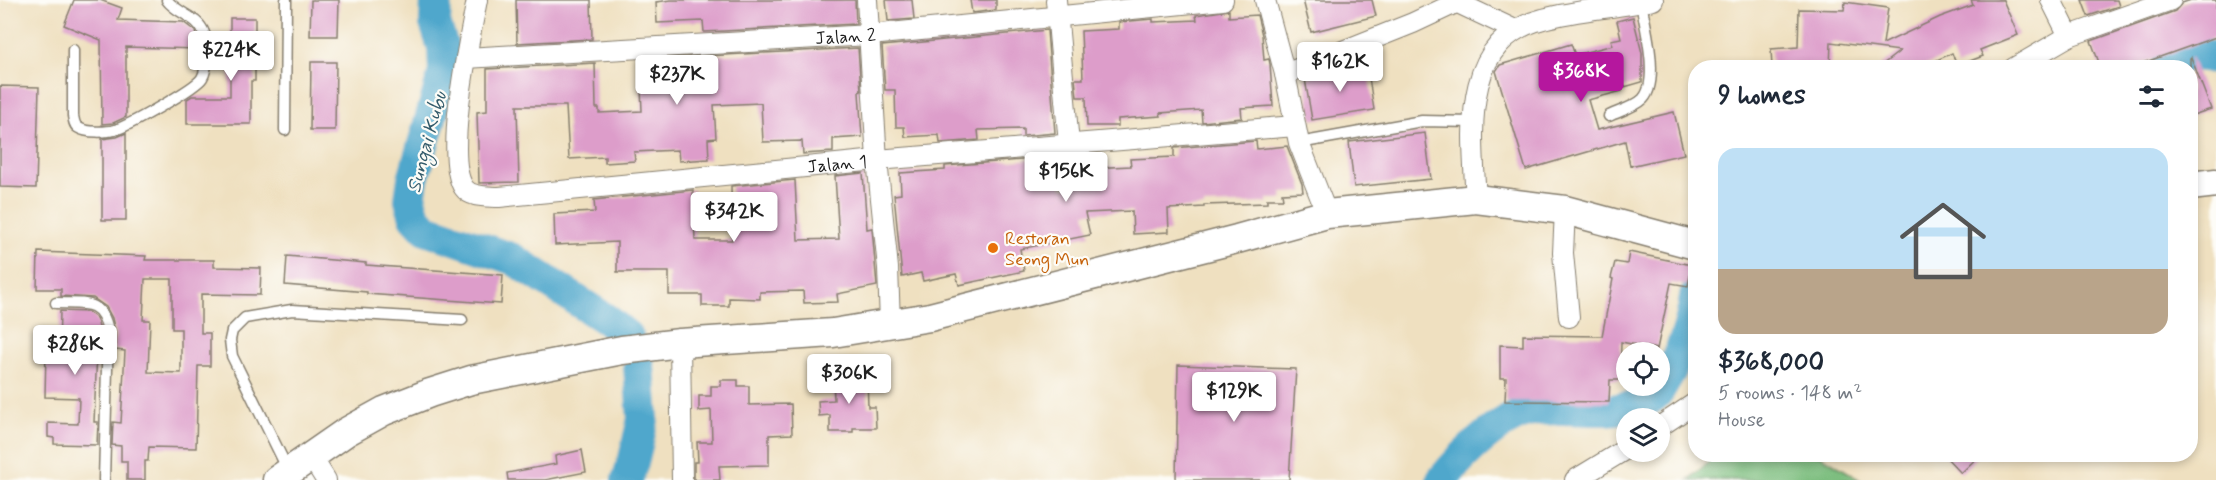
<!DOCTYPE html>
<html lang="en">
<head>
<meta charset="utf-8">
<style>
	:root { --surface:#fff; --page:#f6f6f7; --text:#1f2937; --muted:#747a83; --line:#e0e1e3; --accent:#b5179e }
	body { margin:0; font-family:Mynerve,sans-serif; background:var(--page); color:var(--text); height:100vh; display:flex; flex-direction:column; font-size:22px; white-space:nowrap }
	* { box-sizing:border-box; margin:0 }
	p { font-size:20px; color:var(--muted) }
	.icon { flex:none; width:33px; height:33px; fill:none; stroke:currentColor; stroke-width:2; stroke-linecap:round; stroke-linejoin:round }
	.map { position:relative; flex:1; overflow:hidden }
	.side { position:absolute; left:1688px; top:60px; width:510px; height:402px; display:flex; flex-direction:column; background:var(--surface); border-radius:24px; box-shadow:0 3px 9px #0003 }
	.side>* { flex:none }
	.tools { position:absolute; left:1616px; top:342px; display:grid; gap:12px }
	.tools a { display:grid; place-items:center; width:54px; height:54px; border-radius:50%; background:var(--surface); box-shadow:0 3px 9px #0003; font-size:30px }
	.price { position:absolute; translate:-50% -51px; padding:0 14px; border-radius:6px; background:#fff; color:#222; font-size:20px; line-height:39px; filter:drop-shadow(0 2px 3px #0008) }
	.price::after { content:''; position:absolute; left:50%; top:36px; width:18px; height:14px; margin-left:-9px; background:inherit; clip-path:polygon(0 0,100% 0,50% 100%) }
	.price.on { background:var(--accent); color:#fff }
	ul { padding:0; list-style:none }
	li { display:grid; align-content:center; gap:12px; height:318px; padding:0 30px }
	li+li { border-top:2px solid var(--line) }
	li span { display:grid; place-items:center; height:186px; border-radius:18px; color:#555 }
	li>.icon { margin-inline-start:auto }
	span .icon { width:108px; height:108px; fill:#fffc; stroke-width:1 }
	li b { font-size:26px }
	h2 { display:flex; justify-content:space-between; align-items:center; height:72px; padding:0 30px; font-size:26px }
	.map>svg:first-child { display:block }
	.forest { fill:#7dbe7f; stroke:#4c6d4e; stroke-width:1.5 }
	.lines { fill:none; stroke-linecap:round; stroke-linejoin:round }
	.river { stroke:#50a7cc; stroke-width:32 }
	.building { fill:#dd9dca; fill-rule:evenodd }
	.service-casing { stroke:#867e6e; stroke-width:13 }
	.minor-casing { stroke:#867e6e; stroke-width:22 }
	.secondary-casing { stroke:#867e6e; stroke-width:31 }
	.service { stroke:#fff; stroke-width:10 }
	.minor { stroke:#fff; stroke-width:20 }
	.secondary { stroke:#fff; stroke-width:28 }
	.food-dot { fill:#e8710a; stroke:#fdfcf7; stroke-width:2 }
	.labels { text-anchor:middle; stroke-width:4.5; stroke-linejoin:round; paint-order:stroke }
	.street-label { font-size:18px; fill:#1c1c1c; stroke:#fdfcf7 }
	.food-label { font-size:18px; fill:#c56008; stroke:#fdfcf7; text-anchor:start }
	.water-label { font-size:20px; font-style:italic; fill:#335b6b; stroke:#fdfcf7 }
</style>
</head>
<body>
<div class="map">
<svg width="2216" height="480" viewBox="0 0 2216 480">
	<rect width="100%" height="100%" fill="#fdfcf7"/>
	<filter id="ink" filterUnits="userSpaceOnUse"><feTurbulence type="fractalNoise" baseFrequency=".0167" numOctaves="2"/><feDisplacementMap in="SourceGraphic" scale="12" xChannelSelector="R" yChannelSelector="G"/><feConvolveMatrix kernelMatrix="1 2 1 2 8 2 1 2 1" color-interpolation-filters="sRGB"/></filter>
	<filter id="wash" filterUnits="userSpaceOnUse"><feTurbulence type="fractalNoise" baseFrequency=".008" numOctaves="4" result="noise"/><feDisplacementMap in="SourceGraphic" scale="24" xChannelSelector="R" yChannelSelector="G"/><feGaussianBlur stdDeviation="1.35" result="paint"/><feColorMatrix in="noise" values="0 0 0 0 0 0 0 0 0 0 0 0 0 0 0 0 0 1.4 0 .05"/><feComposite in="paint" operator="in"/></filter>
	<g filter="url(#wash)">
		<rect width="100%" height="100%" fill="#efe0c0"/>
		<polygon class="forest" points="1718,454 1820,455 1861,480 1688,480"/>
		<g class="lines">
			<g class="river">
				<polyline points="436,0 435,23 443,47 444,72 413,179 410,200 415,217 426,229 513,259 607,320 628,337"/>
				<path d="M2167 68C2180 54 2199 53 2216 59"/>
				<polyline points="627,480 634,459 643,419 639,366"/>
				<path d="M1442 480C1462 455 1499 418 1531 411 1554 407 1578 410 1600 410 1617 410 1639 407 1653 397 1658 394 1661 387 1664 382 1681 355 1691 329 1695 297"/>
			</g>
		</g>
		<g id="blocks">
			<g class="building">
				<polygon points="74,0 100,0 122,8 118,20 183,22 195,31 199,49 126,47 126,117 113,123 102,124 101,40 64,25"/>
				<polygon points="311,0 339,0 338,36 310,36"/>
				<polygon points="516,0 591,0 592,39 517,43"/>
				<polygon points="671,0 855,0 856,24 704,32 703,21 657,23 656,2"/>
				<polygon points="886,0 912,0 914,19 888,21"/>
				<polygon points="970,0 996,0 996,10 972,13"/>
				<polygon points="1303,0 1372,0 1376,16 1311,32"/>
				<polygon points="1971,0 2003,0 2018,35 1980,50 1983,56 1957,66 1952,53 1920,68 1878,68 1900,51 1831,42 1830,68 1772,68 1771,49 1798,47 1799,9 1844,10 1845,2 1888,8 1883,44 1940,17 1973,5"/>
				<polygon points="2082,0 2117,0 2119,6 2088,16"/>
				<polygon points="2191,0 2216,0 2216,37 2143,63 2145,68 2101,68 2091,41 2175,11 2182,3"/>
				<polygon points="1229,10 1229,17 1257,15 1262,35 1264,60 1269,59 1270,64 1273,106 1241,108 1242,118 1202,122 1201,110 1160,113 1161,116 1118,119 1118,126 1087,126 1086,97 1077,97 1075,79 1083,79 1081,31 1119,29 1119,22 1153,19 1153,22 1197,20 1196,15"/>
				<polygon points="1633,17 1642,53 1642,82 1621,88 1622,91 1588,100 1597,130 1674,112 1684,154 1630,166 1625,141 1526,170 1496,71 1500,65 1571,44 1575,55 1613,45 1611,40 1621,38 1617,21"/>
				<polygon points="230,18 255,18 255,81 251,81 251,124 187,124 187,99 192,96 230,96"/>
				<polygon points="1047,30 1055,133 1023,136 1023,129 978,130 979,140 940,143 939,135 905,137 904,127 896,127 895,90 885,90 882,46"/>
				<polygon points="858,48 861,91 859,92 862,137 833,139 833,152 803,154 802,141 763,142 761,103 714,105 716,138 708,139 709,159 679,161 678,150 634,152 635,161 605,163 605,157 569,159 566,106 517,106 519,182 479,183 477,112 487,111 487,69 595,63 596,108 599,108 599,113 642,111 640,65 669,64 669,58"/>
				<polygon points="2191,57 2211,109 2190,116 2190,58"/>
				<polygon points="311,62 336,62 335,130 310,130"/>
				<polygon points="1367,65 1374,110 1312,120 1305,79 1320,73"/>
				<polygon points="0,86 39,87 36,188 0,187"/>
				<polygon points="126,133 126,220 102,220 102,139 117,137"/>
				<polygon points="1425,133 1431,179 1354,187 1349,142"/>
				<polygon points="1256,141 1257,149 1287,146 1302,184 1303,192 1282,193 1283,199 1267,199 1267,203 1204,205 1204,207 1168,209 1169,232 1133,234 1132,211 1085,213 1090,235 1020,249 1024,271 959,285 956,274 923,281 921,273 902,277 894,195 901,194 900,173 945,170 945,166 1060,157 1062,188 1091,182 1090,168 1131,166 1130,159 1174,157 1174,148"/>
				<polygon points="863,173 867,229 872,228 877,286 837,294 838,302 804,303 803,291 760,292 760,299 729,298 729,306 702,306 702,295 669,295 669,272 617,272 617,242 555,245 554,214 595,212 594,200 693,190 695,240 732,240 731,186 795,180 798,240 839,239 835,176"/>
				<path d="M38 252 146 256 145 260H214V267L261 268 260 295 201 294V333H210V366H198L196 448 149 447 148 461H145V480H127V461H121V446L112 445 113 422 121 423 125 351 115 350V331L112 318 106 307 93 298 61 296V289H37ZM145 279H172V329H181V373L148 372 150 320H143Z"/>
				<polygon points="1629,252 1692,265 1688,286 1671,283 1657,349 1621,342 1620,380 1610,380 1609,402 1505,401 1506,378 1500,378 1500,345 1523,346 1523,335 1602,336 1613,279 1611,278 1615,262 1627,264"/>
				<polygon points="287,256 366,263 366,265 503,275 501,304 367,294 367,292 285,285"/>
				<polygon points="60,311 88,312 95,317 98,323 100,332 100,350 97,350 94,422 98,422 97,445 54,444 54,438 48,437 48,423 78,424 79,398 45,397 46,350 59,351"/>
				<polygon points="1178,365 1296,369 1289,480 1176,480"/>
				<polygon points="833,376 867,376 868,407 875,407 876,428 853,428 853,432 830,432 830,415 819,416 818,401 834,400"/>
				<polygon points="721,380 738,380 738,386 749,386 749,405 791,404 792,434 769,435 769,465 719,466 720,480 694,480 694,462 698,462 697,442 712,442 711,410 699,411 699,396 711,396 711,386 721,386"/>
				<polygon points="582,450 586,472 545,480 508,480 507,473 556,464 555,456"/>
				<polygon points="1943,454 1981,454 1961,473"/>
			</g>
		</g>
	</g>
	<g filter="url(#ink)">
		<use href="#blocks" fill-opacity="0" stroke="#867e6e" stroke-width="1.5"/>
		<g class="lines">
			<defs>
				<g id="service">
					<path d="M73 50V116C74 120 74 126 79 128 86 133 107 132 115 130 128 126 196 88 202 78 208 68 208 43 204 33 198 16 177 14 167 0"/>
					<path d="M1609 116C1619 111 1635 107 1643 99 1660 81 1645 25 1641 3"/>
					<polyline points="285,130 286,0"/>
					<polyline points="1299,143 1422,121 1473,122"/>
					<path d="M56 303C83 304 102 298 108 331L104 480"/>
					<polyline points="288,470 232,356 230,340 232,331 245,318 292,310 462,320"/>
				</g>
				<g id="minor">
					<path id="s1" d="M477 0C470 37 443 158 464 188 471 198 487 196 499 197L877 160 1295 126"/>
					<polyline points="867,0 877,160 888,268 890,323"/>
					<polyline points="1056,0 1069,144"/>
					<polyline points="1265,0 1285,74 1299,143 1327,214"/>
					<polyline points="2051,0 2069,36"/>
					<polyline points="1458,3 1515,30"/>
					<path id="s2" d="M466 58 870 35 1223 0"/>
					<polyline points="2014,68 2069,36 2171,0"/>
					<polyline points="1285,74 1413,23 1462,0"/>
					<path d="M1476 199C1472 132 1460 40 1543 19 1579 9 1617 8 1653 0"/>
					<polyline points="1565,210 1563,253 1569,317"/>
					<polyline points="680,343 682,480"/>
					<polyline points="1659,427 1695,403"/>
					<polyline points="311,456 326,480"/>
					<polyline points="1575,480 1626,449"/>
				</g>
				<g id="secondary">
					<polyline points="2190,186 2216,183"/>
					<polyline points="277,480 346,432 384,411 430,393 471,380 622,350 680,343 833,333 930,317 1237,239 1327,214 1476,199 1565,210 1695,245"/>
				</g>
			</defs>
			<use href="#service" class="service-casing"/>
			<use href="#minor" class="minor-casing"/>
			<use href="#secondary" class="secondary-casing"/>
			<use href="#service" class="service"/>
			<use href="#minor" class="minor"/>
			<use href="#secondary" class="secondary"/>
		</g>
	</g>
	<circle class="food-dot" cx="993" cy="248" r="6"/>
	<g class="labels">
		<g class="street-label">
			<text dy="6" stroke="none"><textPath href="#s2" startOffset="380">Jalan 2</textPath></text>
			<text dy="6" stroke="none"><textPath href="#s1" startOffset="568">Jalan 1</textPath></text>
		</g>
		<g class="food-label">
			<text x="1005" y="244">Restoran<tspan x="1005" dy="21">Seong Mun</tspan></text>
		</g>
		<g class="water-label">
			<text transform="translate(426 142) rotate(-75)" y="7">Sungai Kubu</text>
		</g>
	</g>
</svg>
<div class="tools">
<a><svg class="icon" aria-label="locate" viewBox="0 0 24 24"><circle cx="12" cy="12" r="6"/><path d="M12 2v4M12 18v4M2 12h4M18 12h4"/></svg></a>
<a><svg class="icon" aria-label="layers" viewBox="0 0 24 24"><path d="M12 4l9 5-9 5-9-5zM3 14l9 5 9-5"/></svg></a>
</div>
<b class="price" style="left:231px;top:82px">$224K</b>
<b class="price" style="left:1340px;top:93px">$162K</b>
<b class="price on" style="left:1581px;top:103px">$368K</b>
<b class="price" style="left:677px;top:106px">$237K</b>
<b class="price" style="left:1066px;top:203px">$156K</b>
<b class="price" style="left:734px;top:243px">$342K</b>
<b class="price" style="left:75px;top:376px">$286K</b>
<b class="price" style="left:849px;top:405px">$306K</b>
<b class="price" style="left:1234px;top:423px">$129K</b>
<section class="side">
<h2>9 homes<svg class="icon" aria-label="filters" viewBox="0 0 24 24"><path d="M4 7h16M4 17h16"/><circle cx="9" cy="7" r="2"/><circle cx="15" cy="17" r="2"/></svg></h2>
<ul>
<li><span style="background:linear-gradient(#bfe0f5 65%,#b9a48a 0)"><svg class="icon" aria-label="home" viewBox="0 0 24 24"><path d="M3 11l9-7 9 7M6 9v11h12V9"/></svg></span><div><b>$368,000</b><p>5 rooms · 148 m²</p><p>House</p></div></li>
</ul>
</section>
</div>
</body>
</html>
